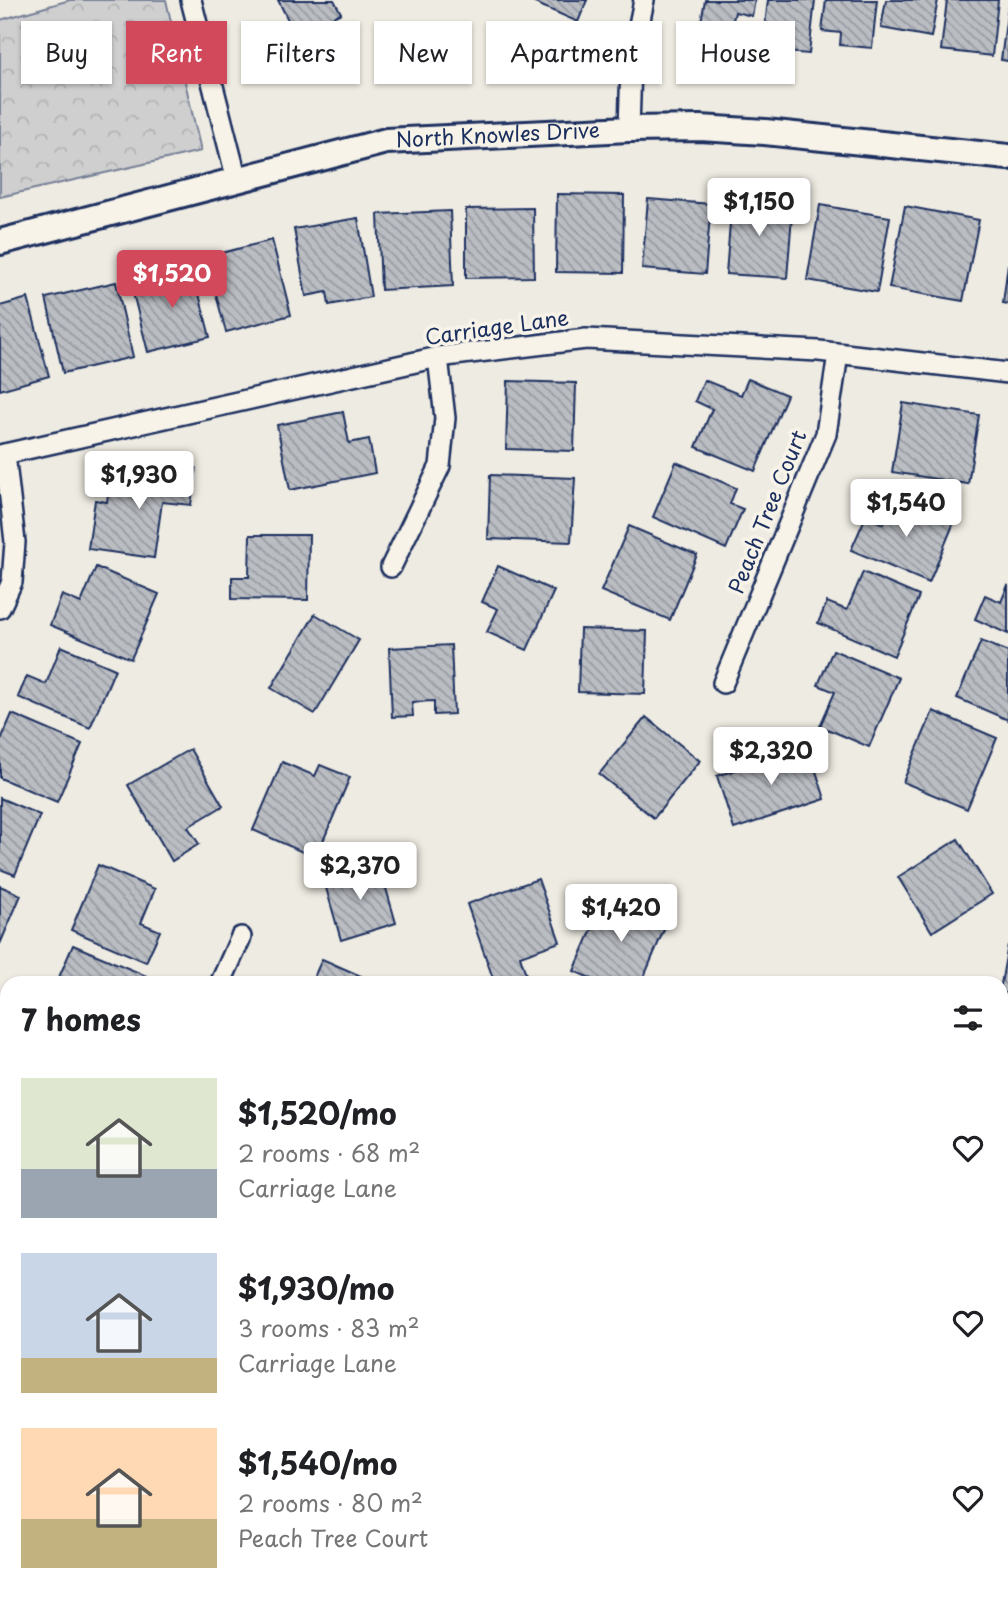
<!DOCTYPE html>
<html lang="en">
<head>
<meta charset="utf-8">
<style>
	:root { --surface:#fff; --page:#f6f6f6; --text:#202124; --muted:#757577; --accent:#d1495b }
	body { margin:0; font-family:"Playpen Sans",sans-serif; background:var(--page); color:var(--text); height:100vh; display:flex; flex-direction:column; font-size:26px; white-space:nowrap }
	* { box-sizing:border-box; margin:0 }
	p { font-size:23px; color:var(--muted) }
	.icon { flex:none; width:38px; height:38px; fill:none; stroke:currentColor; stroke-width:2; stroke-linecap:round; stroke-linejoin:round }
	.map { position:relative; flex:1; overflow:hidden }
	.details { position:absolute; left:0px; top:976px; width:1008px; height:625px; display:flex; flex-direction:column; background:var(--surface); border-radius:21px 21px 0 0; box-shadow:0 2px 5px #0004 }
	.details>* { flex:none }
	.guide { position:absolute; left:21px; top:21px; width:966px; height:63px; display:flex; gap:14px }
	.price { position:absolute; translate:-50% -60px; padding:0 16px; border-radius:7px; background:#fff; color:#222; font-size:23px; line-height:46px; filter:drop-shadow(0 2px 4px #0008) }
	.price::after { content:''; position:absolute; left:50%; top:42px; width:21px; height:16px; margin-left:-10px; background:inherit; clip-path:polygon(0 0,100% 0,50% 100%) }
	.price.selected { background:var(--accent); color:#fff }
	ul { padding:0; list-style:none }
	li { display:flex; align-items:center; gap:21px; height:175px; padding:0 21px }
	li span { display:grid; place-items:center; flex:none; width:196px; height:140px; border-radius:0px; color:#555 }
	li>.icon { margin-inline-start:auto }
	span .icon { width:84px; height:84px; fill:#fffc; stroke-width:1 }
	li b { font-size:30px }
	h2 { display:flex; justify-content:space-between; align-items:center; height:84px; padding:0 21px; font-size:30px }
	.tag { padding:0 24px; border-radius:0px; background:var(--surface); box-shadow:0 2px 5px #0004; font-size:24px; line-height:63px }
	.tag.selected { background:var(--accent); color:#fff }
	.map>svg:first-child { display:block }
	.park { fill:url(#park-crowns); stroke:#757f96; stroke-width:2 }
	.building { fill:url(#building-back-hatch); stroke:#1b2f5e; stroke-width:2 }
	.lines { fill:none; stroke-linecap:round; stroke-linejoin:round }
	.minor-casing { stroke:#1b2f5e; stroke-width:24 }
	.tertiary-casing { stroke:#1b2f5e; stroke-width:30 }
	.minor { stroke:#f7f3e8; stroke-width:19 }
	.tertiary { stroke:#f7f3e8; stroke-width:24 }
	.labels { text-anchor:middle; stroke-width:7; stroke-linejoin:round; paint-order:stroke }
	.street-label { font-size:21px; fill:#1b2f5e; stroke:#f7f3e8 }
</style>
</head>
<body>
<div class="map">
<svg width="1008" height="1600" viewBox="0 0 1008 1600">
	<defs>
		<pattern id="park-crowns" width="20" height="18" patternUnits="userSpaceOnUse" patternTransform="scale(1.75)"><rect width="20" height="18" fill="#cfcfcf"/><path d="M2 6a3 3 0 1 1 6 0M12 15a3 3 0 1 1 6 0" fill="none" stroke="#b1b2b4"/></pattern>
		<pattern id="building-back-hatch" width="6" height="6" patternUnits="userSpaceOnUse" patternTransform="scale(1.75)"><rect width="6" height="6" fill="#babdc2"/><path d="M-1 5l2 2M0 0l6 6M5-1l2 2" fill="none" stroke="#969aa1"/></pattern>
	</defs>
	<rect width="100%" height="100%" fill="#eeebe2"/>
	<filter id="ink" filterUnits="userSpaceOnUse"><feTurbulence type="fractalNoise" baseFrequency=".0143" numOctaves="2"/><feDisplacementMap in="SourceGraphic" scale="14" xChannelSelector="R" yChannelSelector="G"/><feConvolveMatrix kernelMatrix="1 2 1 2 8 2 1 2 1" color-interpolation-filters="sRGB"/></filter>
	<g filter="url(#ink)">
		<polygon class="park" points="70,0 166,0 201,151 0,197 0,20"/>
		<g class="building">
			<polygon points="278,0 334,0 341,13 296,36"/>
			<polygon points="528,0 587,0 578,22"/>
			<polygon points="705,0 755,0 752,16 735,12 730,33 700,27"/>
			<polygon points="768,0 815,0 809,54 762,50"/>
			<polygon points="826,0 877,0 872,48 840,45 841,33 822,31"/>
			<polygon points="886,0 938,0 931,37 881,28"/>
			<polygon points="947,0 998,0 992,56 941,50"/>
			<polygon points="1008,7 1008,61 1001,60"/>
			<polygon points="557,194 624,195 623,273 556,272"/>
			<polygon points="732,198 793,203 787,278 726,274"/>
			<polygon points="648,199 711,204 705,274 642,269"/>
			<polygon points="820,205 890,217 877,292 807,280"/>
			<polygon points="905,206 979,220 963,301 889,288"/>
			<polygon points="533,208 534,277 466,278 466,209"/>
			<polygon points="450,211 453,286 381,290 378,214"/>
			<polygon points="358,218 371,297 329,305 327,292 306,296 294,229"/>
			<polygon points="272,240 291,315 226,332 206,257"/>
			<polygon points="191,263 210,337 148,352 133,293 156,287 152,273"/>
			<polygon points="1008,264 1008,304 1003,303"/>
			<polygon points="116,282 133,357 63,373 46,298"/>
			<polygon points="28,298 49,376 0,390 0,306"/>
			<polygon points="748,379 787,395 755,471 696,447 712,409 695,401 704,380 741,395"/>
			<polygon points="508,381 576,383 574,451 506,449"/>
			<polygon points="903,403 979,415 968,484 892,472"/>
			<polygon points="343,412 349,443 369,439 375,473 290,490 277,425"/>
			<polygon points="152,462 196,468 191,505 162,502 154,558 88,549 95,500 107,502 110,480 149,485"/>
			<polygon points="676,462 736,488 730,504 743,509 726,549 653,517"/>
			<polygon points="490,475 575,478 571,542 488,539"/>
			<polygon points="896,495 955,520 929,583 851,550 866,516 883,524"/>
			<polygon points="629,526 697,555 670,620 601,591"/>
			<polygon points="250,535 309,535 308,600 232,599 232,577 249,577"/>
			<polygon points="498,566 554,591 527,650 487,632 498,609 482,602"/>
			<polygon points="96,567 159,594 131,659 50,625 62,595 81,603"/>
			<polygon points="863,572 919,596 894,656 818,623 827,602 847,610"/>
			<polygon points="1008,585 1008,634 975,619 985,595 1001,602"/>
			<polygon points="315,614 359,640 315,714 271,688"/>
			<polygon points="580,629 647,631 645,694 578,692"/>
			<polygon points="981,641 1008,652 1008,720 957,698"/>
			<polygon points="451,645 454,714 434,715 434,701 412,702 413,716 392,717 389,648"/>
			<polygon points="61,646 115,669 90,728 18,697 27,676 46,684"/>
			<polygon points="833,650 899,678 869,747 820,726 835,692 818,685"/>
			<polygon points="933,711 997,738 967,809 903,782"/>
			<polygon points="12,714 82,744 57,802 0,778 0,742"/>
			<polygon points="646,717 700,761 654,818 599,774"/>
			<polygon points="808,746 825,799 734,829 717,776"/>
			<polygon points="190,749 223,806 188,827 199,844 172,861 128,785"/>
			<polygon points="282,762 315,776 320,765 350,777 316,858 253,830"/>
			<polygon points="0,798 40,815 15,875 0,869"/>
			<polygon points="958,839 992,894 932,932 898,877"/>
			<polygon points="379,864 396,923 341,940 324,881"/>
			<polygon points="98,865 155,889 141,923 160,931 146,962 71,930"/>
			<polygon points="538,879 560,942 520,956 529,984 495,984 467,904"/>
			<polygon points="0,886 21,895 0,944"/>
			<polygon points="607,894 668,920 641,984 603,984 574,971"/>
			<polygon points="73,945 156,980 154,984 56,984"/>
			<polygon points="1008,945 1008,994 1001,992 1001,984"/>
			<polygon points="322,959 379,984 311,984"/>
			<polygon points="7,1127 7,1168 0,1165 0,1144"/>
			<polygon points="1008,1128 1008,1196 1001,1198 1001,1130"/>
			<polygon points="0,1189 7,1192 7,1258 0,1255"/>
			<polygon points="1001,1239 1008,1242 1008,1303 1001,1300"/>
			<polygon points="0,1275 7,1278 7,1322 1,1337"/>
			<polygon points="1008,1462 1008,1490 1001,1487 1001,1478"/>
			<polygon points="0,1463 7,1466 7,1549 0,1546"/>
			<polygon points="1001,1507 1008,1509 1008,1585 1001,1582"/>
			<polygon points="103,1594 137,1594 134,1600 114,1600"/>
			<polygon points="154,1594 177,1594 175,1600 168,1600"/>
			<polygon points="194,1594 267,1594 264,1600 192,1600"/>
			<polygon points="284,1594 311,1594 325,1600 282,1600"/>
			<polygon points="591,1594 658,1594 656,1600 605,1600"/>
			<polygon points="799,1594 870,1594 867,1600 813,1600"/>
			<polygon points="943,1594 985,1594 999,1600 941,1600"/>
		</g>
		<g class="lines">
			<defs>
				<g id="minor">
					<polyline points="191,0 237,180"/>
					<polyline points="629,129 631,65 644,0"/>
					<polyline points="0,455 438,357 586,339 819,351 1008,373"/>
					<polyline points="391,567 440,466 445,418 438,357"/>
					<polyline points="0,608 12,582 15,542 5,454"/>
					<polyline points="723,683 826,434 838,354"/>
					<polyline points="220,984 241,937"/>
					<polyline points="0,1414 7,1417"/>
					<polyline points="420,1594 434,1600"/>
					<polyline points="716,1600 719,1594"/>
				</g>
				<g id="tertiary">
					<path id="s1" d="M0 242 386 141 629 129 700 128 765 132 1008 157"/>
				</g>
			</defs>
			<use href="#minor" class="minor-casing"/>
			<use href="#tertiary" class="tertiary-casing"/>
			<use href="#minor" class="minor"/>
			<use href="#tertiary" class="tertiary"/>
		</g>
	</g>
	<g class="labels">
		<g class="street-label">
			<text dy="7" stroke="none"><textPath href="#s1" startOffset="511">North Knowles Drive</textPath></text>
			<text transform="translate(497 328) rotate(-8)" y="7">Carriage Lane</text>
			<text transform="translate(768 512) rotate(-68)" y="7">Peach Tree Court</text>
		</g>
	</g>
</svg>
<b class="price" style="left:759px;top:238px">$1,150</b>
<b class="price selected" style="left:172px;top:310px">$1,520</b>
<b class="price" style="left:139px;top:511px">$1,930</b>
<b class="price" style="left:906px;top:539px">$1,540</b>
<b class="price" style="left:771px;top:787px">$2,320</b>
<b class="price" style="left:360px;top:902px">$2,370</b>
<b class="price" style="left:621px;top:944px">$1,420</b>
<div class="guide">
<a class="tag">Buy</a>
<a class="tag selected">Rent</a>
<a class="tag">Filters</a>
<a class="tag">New</a>
<a class="tag">Apartment</a>
<a class="tag">House</a>
</div>
<section class="details">
<h2>7 homes<svg class="icon" aria-label="filters" viewBox="0 0 24 24"><path d="M4 7h16M4 17h16"/><circle cx="9" cy="7" r="2"/><circle cx="15" cy="17" r="2"/></svg></h2>
<ul>
<li><span style="background:linear-gradient(#dfe7d0 65%,#9aa5b1 0)"><svg class="icon" aria-label="home" viewBox="0 0 24 24"><path d="M3 11l9-7 9 7M6 9v11h12V9"/></svg></span><div><b>$1,520/mo</b><p>2 rooms · 68 m²</p><p>Carriage Lane</p></div><svg class="icon" aria-label="heart" viewBox="0 0 24 24"><path d="M12 20l-8-8c-3-5 5-10 8-4 3-6 11-1 8 4z"/></svg></li>
<li><span style="background:linear-gradient(#c9d6e8 75%,#c2b280 0)"><svg class="icon" aria-label="home" viewBox="0 0 24 24"><path d="M3 11l9-7 9 7M6 9v11h12V9"/></svg></span><div><b>$1,930/mo</b><p>3 rooms · 83 m²</p><p>Carriage Lane</p></div><svg class="icon" aria-label="heart" viewBox="0 0 24 24"><path d="M12 20l-8-8c-3-5 5-10 8-4 3-6 11-1 8 4z"/></svg></li>
<li><span style="background:linear-gradient(#ffd9b3 65%,#c2b280 0)"><svg class="icon" aria-label="home" viewBox="0 0 24 24"><path d="M3 11l9-7 9 7M6 9v11h12V9"/></svg></span><div><b>$1,540/mo</b><p>2 rooms · 80 m²</p><p>Peach Tree Court</p></div><svg class="icon" aria-label="heart" viewBox="0 0 24 24"><path d="M12 20l-8-8c-3-5 5-10 8-4 3-6 11-1 8 4z"/></svg></li>
</ul>
</section>
</div>
</body>
</html>
